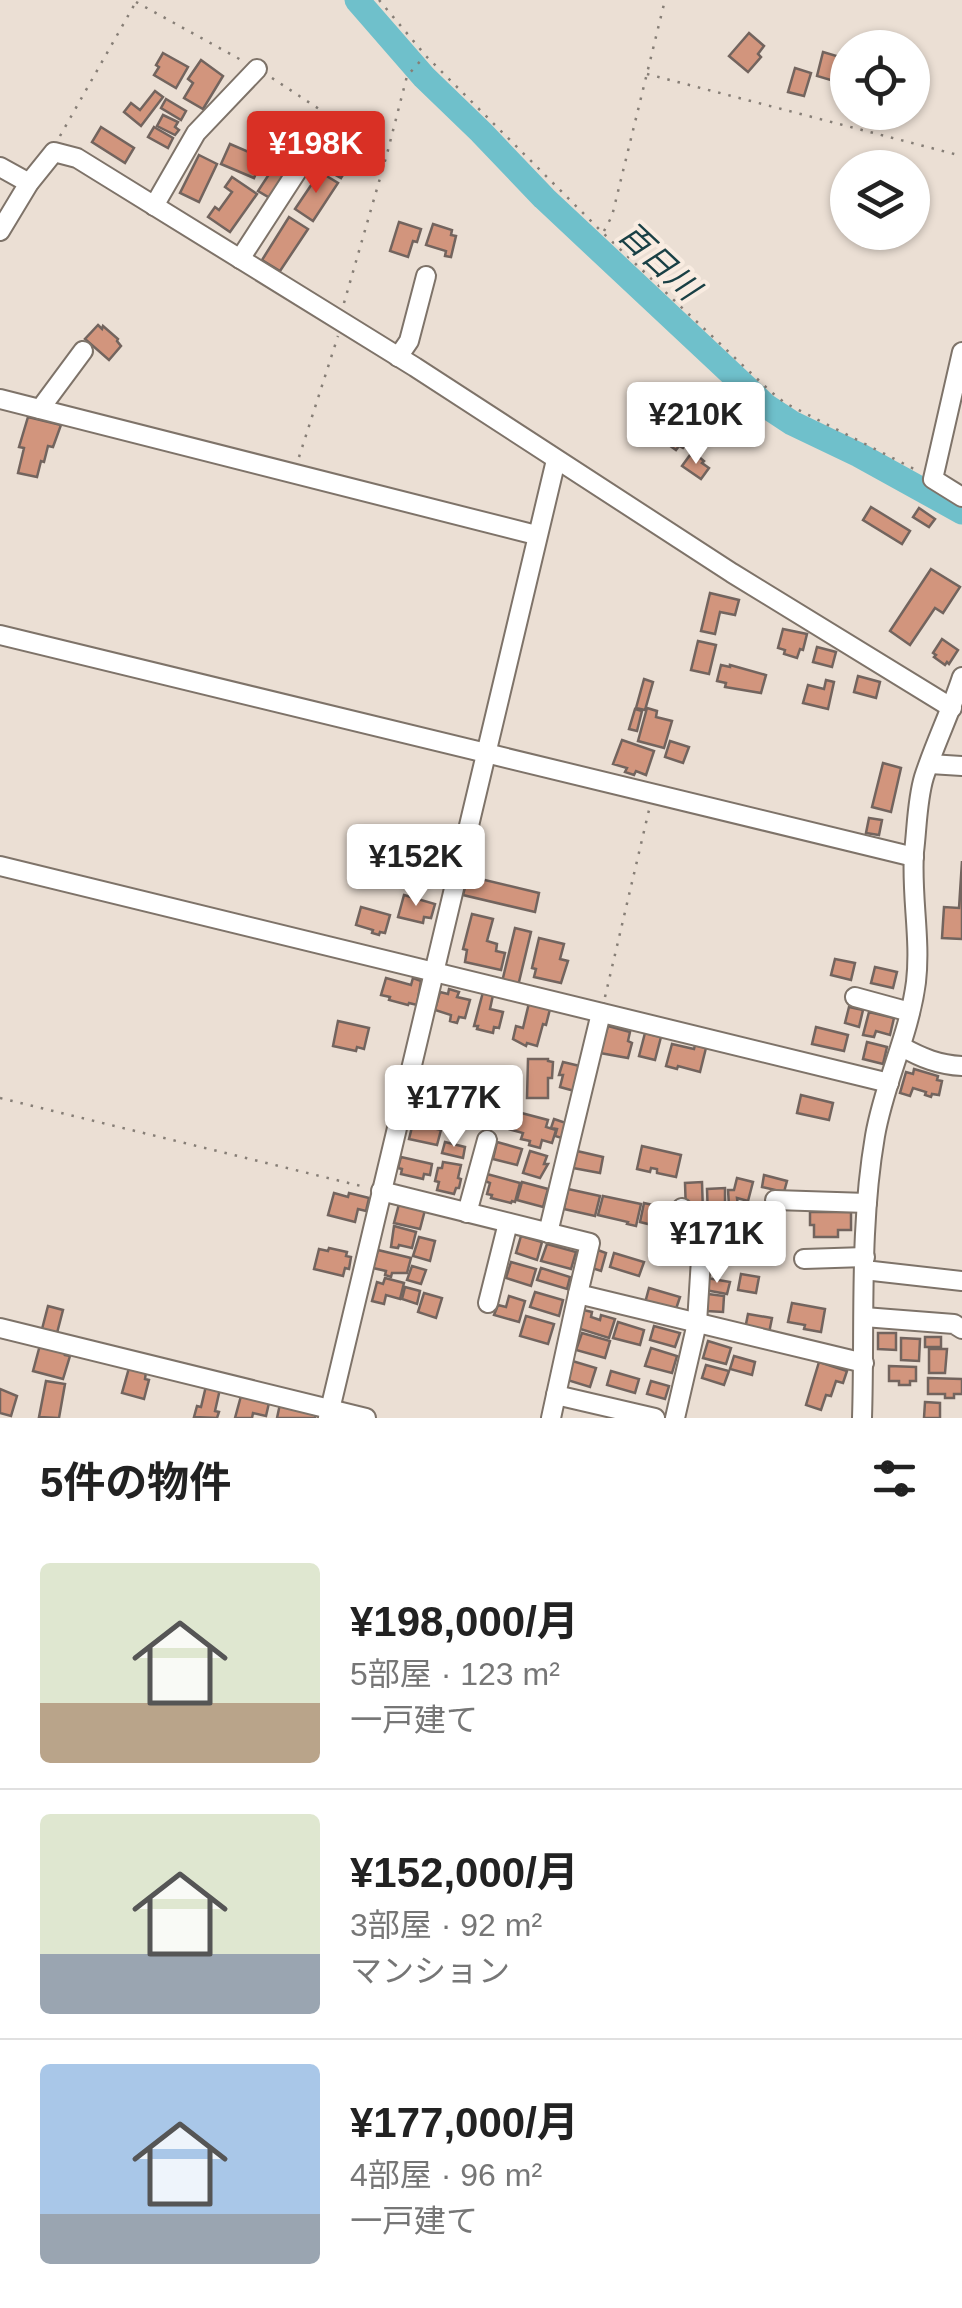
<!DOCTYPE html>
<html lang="ja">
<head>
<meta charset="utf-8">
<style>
	:root { --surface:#fff; --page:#f2f2f2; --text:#222; --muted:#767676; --line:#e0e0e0; --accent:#d93025 }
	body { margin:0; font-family:Arial,"Noto Sans JP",sans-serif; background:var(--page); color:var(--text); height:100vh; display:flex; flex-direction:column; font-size:38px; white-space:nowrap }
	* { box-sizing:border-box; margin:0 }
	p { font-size:32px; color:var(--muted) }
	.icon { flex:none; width:55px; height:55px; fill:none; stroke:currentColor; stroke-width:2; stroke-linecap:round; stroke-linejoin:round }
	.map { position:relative; height:1418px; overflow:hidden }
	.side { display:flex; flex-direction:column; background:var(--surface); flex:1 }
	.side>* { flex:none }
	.controls { position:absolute; left:830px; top:30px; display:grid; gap:20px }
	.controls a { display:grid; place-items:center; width:100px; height:100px; border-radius:50%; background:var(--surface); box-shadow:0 2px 8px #0004; font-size:50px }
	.price { position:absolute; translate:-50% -85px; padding:0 22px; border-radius:10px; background:#fff; color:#222; font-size:32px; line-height:65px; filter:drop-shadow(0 2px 5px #0008) }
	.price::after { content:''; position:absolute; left:50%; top:60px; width:30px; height:22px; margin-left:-15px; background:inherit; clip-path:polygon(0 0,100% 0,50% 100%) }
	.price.current { background:var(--accent); color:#fff }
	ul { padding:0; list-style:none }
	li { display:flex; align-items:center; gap:30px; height:250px; padding:0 40px }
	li+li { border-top:2px solid var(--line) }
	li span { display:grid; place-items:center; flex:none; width:280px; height:200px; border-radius:10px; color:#555 }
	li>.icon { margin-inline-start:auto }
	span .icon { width:120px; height:120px; fill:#fffc; stroke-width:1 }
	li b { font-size:42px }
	h2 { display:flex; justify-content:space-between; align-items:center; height:120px; padding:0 40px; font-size:42px }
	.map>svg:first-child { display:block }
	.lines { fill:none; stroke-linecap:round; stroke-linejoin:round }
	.river { stroke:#6fc0cb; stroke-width:25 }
	.building { fill:#d2957d; stroke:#72645e; stroke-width:2.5 }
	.minor-casing { stroke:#7e7369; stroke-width:22 }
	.path { stroke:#867e76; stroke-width:2.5; stroke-dasharray:2.5 8; stroke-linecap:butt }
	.minor { stroke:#fff; stroke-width:18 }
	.labels { text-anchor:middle; stroke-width:8; stroke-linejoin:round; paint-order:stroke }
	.water-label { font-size:32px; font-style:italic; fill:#194045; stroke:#f9ece1 }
</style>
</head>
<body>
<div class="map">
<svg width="962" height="1418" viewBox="0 0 962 1418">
	<rect width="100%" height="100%" fill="#ebdfd4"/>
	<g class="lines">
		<polyline class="river" points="357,0 424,77 481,132 544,198 766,406 792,423 859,455 962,512"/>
	</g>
	<g class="building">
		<polygon points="749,33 764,46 758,54 761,57 748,72 729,56"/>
		<polygon points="823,52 840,57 834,81 817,76"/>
		<polygon points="163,53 188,67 176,88 154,75 159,67 156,65"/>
		<polygon points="847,58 848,59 848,96 835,91"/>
		<polygon points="201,60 223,76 203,109 184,98 193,83 188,79"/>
		<polygon points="795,68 811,73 804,96 788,92"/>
		<polygon points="155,91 163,97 141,126 124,112 131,103 140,110"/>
		<polygon points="166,99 186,111 181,120 161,108"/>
		<polygon points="163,115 178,122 175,127 179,130 175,135 157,126"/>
		<polygon points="321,120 362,144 341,178 325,169 335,152 311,137"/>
		<polygon points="101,127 134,148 125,163 92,142"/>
		<polygon points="154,127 173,138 168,148 148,137"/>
		<polygon points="230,144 263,158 254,178 221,164"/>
		<polygon points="199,155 217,164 199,202 180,193"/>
		<polygon points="277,162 288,169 270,198 258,191"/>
		<polygon points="320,172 338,183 313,221 295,209"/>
		<polygon points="232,177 257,194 230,232 208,217 215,207 219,210 232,192 225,187"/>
		<polygon points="289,217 308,229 280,271 262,260"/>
		<polygon points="399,222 421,229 417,242 413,241 408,257 390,251"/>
		<polygon points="433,224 452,230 451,235 456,236 451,257 445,256 446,251 426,245"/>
		<polygon points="98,325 102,329 103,326 118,339 117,341 121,346 109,360 85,339"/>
		<polygon points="703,407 709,411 710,409 727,421 723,427 734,435 729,442 722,438 717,445 694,429 698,424 693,421"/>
		<polygon points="663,411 677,421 681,415 689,420 685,426 690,430 686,437 690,439 683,448 679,446 676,450 649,431"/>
		<polygon points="28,417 61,425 53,447 48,446 44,462 41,461 37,477 18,473 24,448 19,447"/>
		<polygon points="690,455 697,459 699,457 704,461 702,463 709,468 701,479 682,466"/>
		<polygon points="871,507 910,531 902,544 863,520"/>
		<polygon points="919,508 935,519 929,527 913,517"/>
		<polygon points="931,569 960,587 943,613 935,608 910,645 890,631"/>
		<polygon points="710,593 739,600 735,615 720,612 715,634 701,631"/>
		<polygon points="783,629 807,634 803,650 800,649 797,658 784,654 785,650 778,648"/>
		<polygon points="942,639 958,650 949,664 947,662 945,665 934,657 936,655 933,653"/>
		<polygon points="698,641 716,645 709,674 691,670"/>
		<polygon points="817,647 836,652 832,667 813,662"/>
		<polygon points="721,665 730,667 730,665 766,675 761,693 725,687 726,683 717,681"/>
		<polygon points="858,676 880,682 876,698 854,692"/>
		<polygon points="644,679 653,682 645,710 636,708"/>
		<polygon points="826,680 834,682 828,709 803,703 808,685 824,689"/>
		<polygon points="647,708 657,711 656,717 672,721 664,748 638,741"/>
		<polygon points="635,709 642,711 637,731 629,729"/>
		<polygon points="622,740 654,751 646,775 636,771 634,775 625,772 627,768 613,764"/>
		<polygon points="670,741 689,747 683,763 665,757"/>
		<polygon points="883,763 901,768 891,812 872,807"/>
		<polygon points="869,818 882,820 879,835 866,833"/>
		<polygon points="406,854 432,862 428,878 401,871"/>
		<polygon points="434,859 451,864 449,872 437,869 434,880 428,879"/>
		<polygon points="962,861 962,939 942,938 944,907 959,908"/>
		<polygon points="468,876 539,893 535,912 463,895"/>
		<polygon points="404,895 435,904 431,918 424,917 423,923 398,917"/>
		<polygon points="361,907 390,915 385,933 380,932 379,935 372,933 373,930 356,925"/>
		<polygon points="472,914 493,919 487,941 497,944 496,951 505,953 501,970 465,962 467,950 463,949"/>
		<polygon points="515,928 531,932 518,986 502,982"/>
		<polygon points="539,938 564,944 560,959 568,961 561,983 534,977 536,969 532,968"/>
		<polygon points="835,959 855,963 851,980 831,975"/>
		<polygon points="875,967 897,972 893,988 871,983"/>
		<polygon points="386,978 411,985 413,978 421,981 417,1005 409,1003 408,1005 389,1000 390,997 381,995"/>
		<polygon points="449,989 459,992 457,997 470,1000 465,1018 459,1017 457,1023 450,1021 451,1015 435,1010 440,992 448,994"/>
		<polygon points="483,992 493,995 490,1009 503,1012 499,1028 494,1027 493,1033 477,1029 478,1026 474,1026"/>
		<polygon points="529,1003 550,1009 546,1025 543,1024 537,1046 527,1043 526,1046 513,1039 516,1026 523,1028"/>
		<polygon points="849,1007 863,1010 859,1027 845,1023"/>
		<polygon points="869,1012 894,1018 890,1035 876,1031 874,1037 863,1035"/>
		<polygon points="338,1021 369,1028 364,1049 357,1047 356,1051 333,1046"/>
		<polygon points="608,1026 630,1032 628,1041 632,1043 628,1058 600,1053"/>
		<polygon points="816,1027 848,1035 844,1051 812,1044"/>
		<polygon points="645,1033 661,1037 655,1060 639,1056"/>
		<polygon points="867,1042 887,1047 883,1064 863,1059"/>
		<polygon points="672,1044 694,1049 695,1045 706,1048 700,1072 678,1066 677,1069 666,1066"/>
		<polygon points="528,1059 548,1059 548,1061 553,1062 552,1078 548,1078 548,1098 527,1098"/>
		<polygon points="563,1062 584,1067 578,1092 560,1087 563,1075 559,1075"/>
		<polygon points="914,1069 938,1076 937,1080 942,1081 939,1095 932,1094 931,1097 925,1095 926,1092 913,1088 910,1096 900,1093 906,1072 913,1074"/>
		<polygon points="418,1089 453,1099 448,1117 413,1106"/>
		<polygon points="801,1095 833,1103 829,1120 797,1113"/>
		<polygon points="457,1097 479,1103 478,1109 482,1110 478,1127 450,1121"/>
		<polygon points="510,1110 548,1120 546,1127 556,1130 552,1143 542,1140 540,1148 529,1145 530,1141 521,1139 523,1133 505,1128"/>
		<polygon points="554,1119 569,1124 565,1139 555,1136 557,1129 551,1128"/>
		<polygon points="413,1123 441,1130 437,1145 409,1139"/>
		<polygon points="445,1142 465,1147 463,1158 442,1153"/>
		<polygon points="497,1142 522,1149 517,1165 493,1159"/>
		<polygon points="642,1146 681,1155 676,1177 657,1173 657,1169 651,1168 650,1172 637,1169"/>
		<polygon points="530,1151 547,1156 544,1164 548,1164 540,1178 523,1173"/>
		<polygon points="577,1151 603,1157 600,1173 573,1168"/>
		<polygon points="401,1157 432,1164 430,1175 424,1174 423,1179 401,1174 402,1169 398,1168"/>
		<polygon points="443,1162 461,1165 458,1178 461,1179 459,1188 456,1188 454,1194 437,1190 439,1182 435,1181 438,1168 442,1168"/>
		<polygon points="487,1174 520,1183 515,1202 512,1201 511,1203 491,1198 492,1195 487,1194 490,1183 485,1181"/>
		<polygon points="764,1175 787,1181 784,1192 762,1187"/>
		<polygon points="737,1178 753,1182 748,1201 737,1198 738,1206 729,1206 728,1190 734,1190"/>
		<polygon points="522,1182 548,1189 543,1207 517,1200"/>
		<polygon points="702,1182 703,1213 686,1213 685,1183"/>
		<polygon points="725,1188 725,1217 708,1217 707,1189"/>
		<polygon points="568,1189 600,1196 595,1216 564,1209"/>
		<polygon points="334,1193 348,1197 349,1193 369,1198 366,1211 358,1209 355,1222 328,1215"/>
		<polygon points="603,1196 641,1204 636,1226 627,1224 628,1222 598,1215"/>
		<polygon points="644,1203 671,1209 664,1228 640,1222"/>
		<polygon points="399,1204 425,1210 420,1229 394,1223"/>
		<polygon points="810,1212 851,1212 851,1230 838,1230 838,1237 814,1237 814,1225 810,1225"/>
		<polygon points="394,1226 416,1232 412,1248 399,1245 398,1248 391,1247"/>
		<polygon points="521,1236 542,1242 537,1260 516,1253"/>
		<polygon points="419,1237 435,1241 430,1261 413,1256"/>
		<polygon points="547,1244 576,1252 571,1269 541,1261"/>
		<polygon points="329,1248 347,1252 346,1256 351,1257 349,1269 345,1268 343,1276 314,1269 319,1249 328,1251"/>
		<polygon points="595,1249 606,1253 601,1271 589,1267"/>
		<polygon points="378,1250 411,1258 407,1273 392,1273 391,1277 385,1275 386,1271 373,1268"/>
		<polygon points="614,1253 644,1262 639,1276 610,1267"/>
		<polygon points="511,1262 536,1269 531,1286 506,1278"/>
		<polygon points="412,1266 426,1270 421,1284 407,1280"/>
		<polygon points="541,1268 570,1277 567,1289 537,1280"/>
		<polygon points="741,1274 759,1277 756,1293 738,1290"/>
		<polygon points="385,1278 404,1283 400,1299 386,1295 384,1304 372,1301 377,1282 383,1284"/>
		<polygon points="707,1278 730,1282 727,1294 705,1290"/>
		<polygon points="405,1287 420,1291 417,1304 402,1299"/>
		<polygon points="649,1288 680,1297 675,1312 645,1303"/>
		<polygon points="535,1292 563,1300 559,1316 530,1307"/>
		<polygon points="424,1293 442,1298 436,1318 418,1312"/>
		<polygon points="708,1294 724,1296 723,1312 707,1311"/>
		<polygon points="509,1296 525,1301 519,1322 494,1315 498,1305 506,1307"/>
		<polygon points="792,1303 825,1309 821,1332 804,1329 805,1325 788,1322"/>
		<polygon points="48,1306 63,1310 57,1333 42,1329"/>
		<polygon points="579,1309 592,1312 591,1317 600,1320 601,1315 615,1319 609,1338 574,1327"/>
		<polygon points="748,1314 772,1318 769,1333 745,1329"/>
		<polygon points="526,1316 554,1324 548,1344 520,1336"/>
		<polygon points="618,1322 644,1330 640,1345 613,1338"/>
		<polygon points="654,1326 680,1333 675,1347 650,1340"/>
		<polygon points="582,1333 610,1341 605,1358 576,1350"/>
		<polygon points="878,1333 896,1333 896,1350 878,1349"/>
		<rect x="925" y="1337" width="16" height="10"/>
		<polygon points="901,1338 920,1339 919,1361 901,1360"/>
		<polygon points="708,1341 731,1348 726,1364 703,1358"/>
		<polygon points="40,1345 66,1351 65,1355 70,1356 63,1379 33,1371"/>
		<polygon points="651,1348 677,1356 672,1373 645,1366"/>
		<polygon points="929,1349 947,1349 945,1373 929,1373"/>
		<polygon points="734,1356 755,1362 752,1375 730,1369"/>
		<polygon points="569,1360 596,1368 590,1387 564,1379"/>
		<polygon points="819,1362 847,1371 843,1383 836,1381 831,1396 826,1395 821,1410 806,1405"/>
		<polygon points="706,1365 729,1371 724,1385 702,1378"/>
		<polygon points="889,1366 916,1367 916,1381 910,1381 910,1385 899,1385 899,1381 889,1381"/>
		<polygon points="129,1368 146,1372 145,1379 149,1380 144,1399 122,1393"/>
		<polygon points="611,1371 639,1379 635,1393 607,1385"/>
		<polygon points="928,1378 962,1379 962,1394 954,1394 954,1398 945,1398 945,1394 928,1394"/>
		<polygon points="46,1381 65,1384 59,1418 39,1417"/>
		<polygon points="651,1381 669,1386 665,1399 647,1394"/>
		<polygon points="206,1386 220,1389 215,1411 219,1412 217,1418 194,1417 197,1406 201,1407"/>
		<polygon points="0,1389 17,1396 11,1416 0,1413"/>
		<polygon points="241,1396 269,1403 266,1416 253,1413 252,1418 235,1418"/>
		<polygon points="925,1402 940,1403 940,1418 924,1418"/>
		<polygon points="280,1404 316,1413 315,1418 277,1418"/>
	</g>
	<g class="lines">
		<defs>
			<g id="minor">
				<polyline points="0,167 29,183"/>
				<polyline points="154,206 196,133 257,69"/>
				<polyline points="0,231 29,183 54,152 77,158 415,367 732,573 952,708"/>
				<polyline points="240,259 312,148"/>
				<polyline points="962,352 933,479 962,497"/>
				<polyline points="398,357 409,341 426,276"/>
				<polyline points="0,399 536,535"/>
				<polyline points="40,409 83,351"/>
				<polyline points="0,635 914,857"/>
				<polyline points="930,764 962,766"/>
				<polyline points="0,866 889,1083"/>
				<polyline points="855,997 910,1012"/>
				<path d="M902 1047C922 1058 939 1065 962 1066"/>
				<polyline points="381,1191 590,1243 578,1294 864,1363"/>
				<polyline points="775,1200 867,1203"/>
				<polyline points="467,1213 487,1140"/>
				<polyline points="548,1233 601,1013"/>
				<polyline points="804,1259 865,1257"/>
				<polyline points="864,1270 962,1281"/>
				<polyline points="488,1303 508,1223"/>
				<polyline points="864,1317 954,1324 962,1329"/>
				<polyline points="0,1328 366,1418"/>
				<polyline points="556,1395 655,1418"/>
				<polyline points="328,1418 556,460"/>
				<polyline points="551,1418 578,1294"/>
				<polyline points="675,1418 697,1323 701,1259 684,1220 682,1208"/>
				<path d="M862 1418C865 1324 859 1229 875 1136 884 1083 909 1036 916 982 921 939 911 895 914 852 917 828 917 800 924 777 935 743 951 711 962 677"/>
			</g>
		</defs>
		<use href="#minor" class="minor-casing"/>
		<g class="path">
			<polyline points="379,0 426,56 603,233 770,391 785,403 918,471"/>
			<polyline points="136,2 243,61"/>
			<polyline points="647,74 962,156"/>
			<polyline points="272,78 386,153"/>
			<polyline points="60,136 137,0"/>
			<polyline points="604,231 612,216 665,0"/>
			<polyline points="344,303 387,154 407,76 424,57"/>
			<polyline points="299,457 338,336"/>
			<polyline points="605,997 649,810"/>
			<polyline points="0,1098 365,1187"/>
		</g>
		<use href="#minor" class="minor"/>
	</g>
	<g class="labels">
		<g class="water-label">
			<text transform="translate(659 261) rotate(43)" y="11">百日川</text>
		</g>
	</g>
</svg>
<div class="controls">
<a><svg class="icon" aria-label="locate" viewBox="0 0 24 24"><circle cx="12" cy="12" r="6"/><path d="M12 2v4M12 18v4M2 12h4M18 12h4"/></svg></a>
<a><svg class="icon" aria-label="layers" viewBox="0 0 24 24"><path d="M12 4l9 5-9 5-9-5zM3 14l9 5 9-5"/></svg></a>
</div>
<b class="price current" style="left:316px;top:196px">¥198K</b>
<b class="price" style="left:696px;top:467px">¥210K</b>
<b class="price" style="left:416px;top:909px">¥152K</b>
<b class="price" style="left:454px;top:1150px">¥177K</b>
<b class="price" style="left:717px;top:1286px">¥171K</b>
</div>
<section class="side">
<h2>5件の物件<svg class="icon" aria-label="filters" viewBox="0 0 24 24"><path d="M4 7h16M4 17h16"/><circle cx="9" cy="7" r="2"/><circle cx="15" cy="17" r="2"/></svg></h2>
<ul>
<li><span style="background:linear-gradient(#dfe7d0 70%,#b9a48a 0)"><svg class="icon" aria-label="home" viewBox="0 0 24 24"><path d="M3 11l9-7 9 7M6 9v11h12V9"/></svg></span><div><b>¥198,000/月</b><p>5部屋 · 123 m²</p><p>一戸建て</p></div></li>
<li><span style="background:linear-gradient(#dfe7d0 70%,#9aa5b1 0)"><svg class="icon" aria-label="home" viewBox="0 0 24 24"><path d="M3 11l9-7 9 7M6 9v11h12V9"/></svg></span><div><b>¥152,000/月</b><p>3部屋 · 92 m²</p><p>マンション</p></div></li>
<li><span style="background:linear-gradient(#a9c7e8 75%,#9aa5b1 0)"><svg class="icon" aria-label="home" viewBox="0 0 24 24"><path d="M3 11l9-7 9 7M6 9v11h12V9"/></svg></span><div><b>¥177,000/月</b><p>4部屋 · 96 m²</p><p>一戸建て</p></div></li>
</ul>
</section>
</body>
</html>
